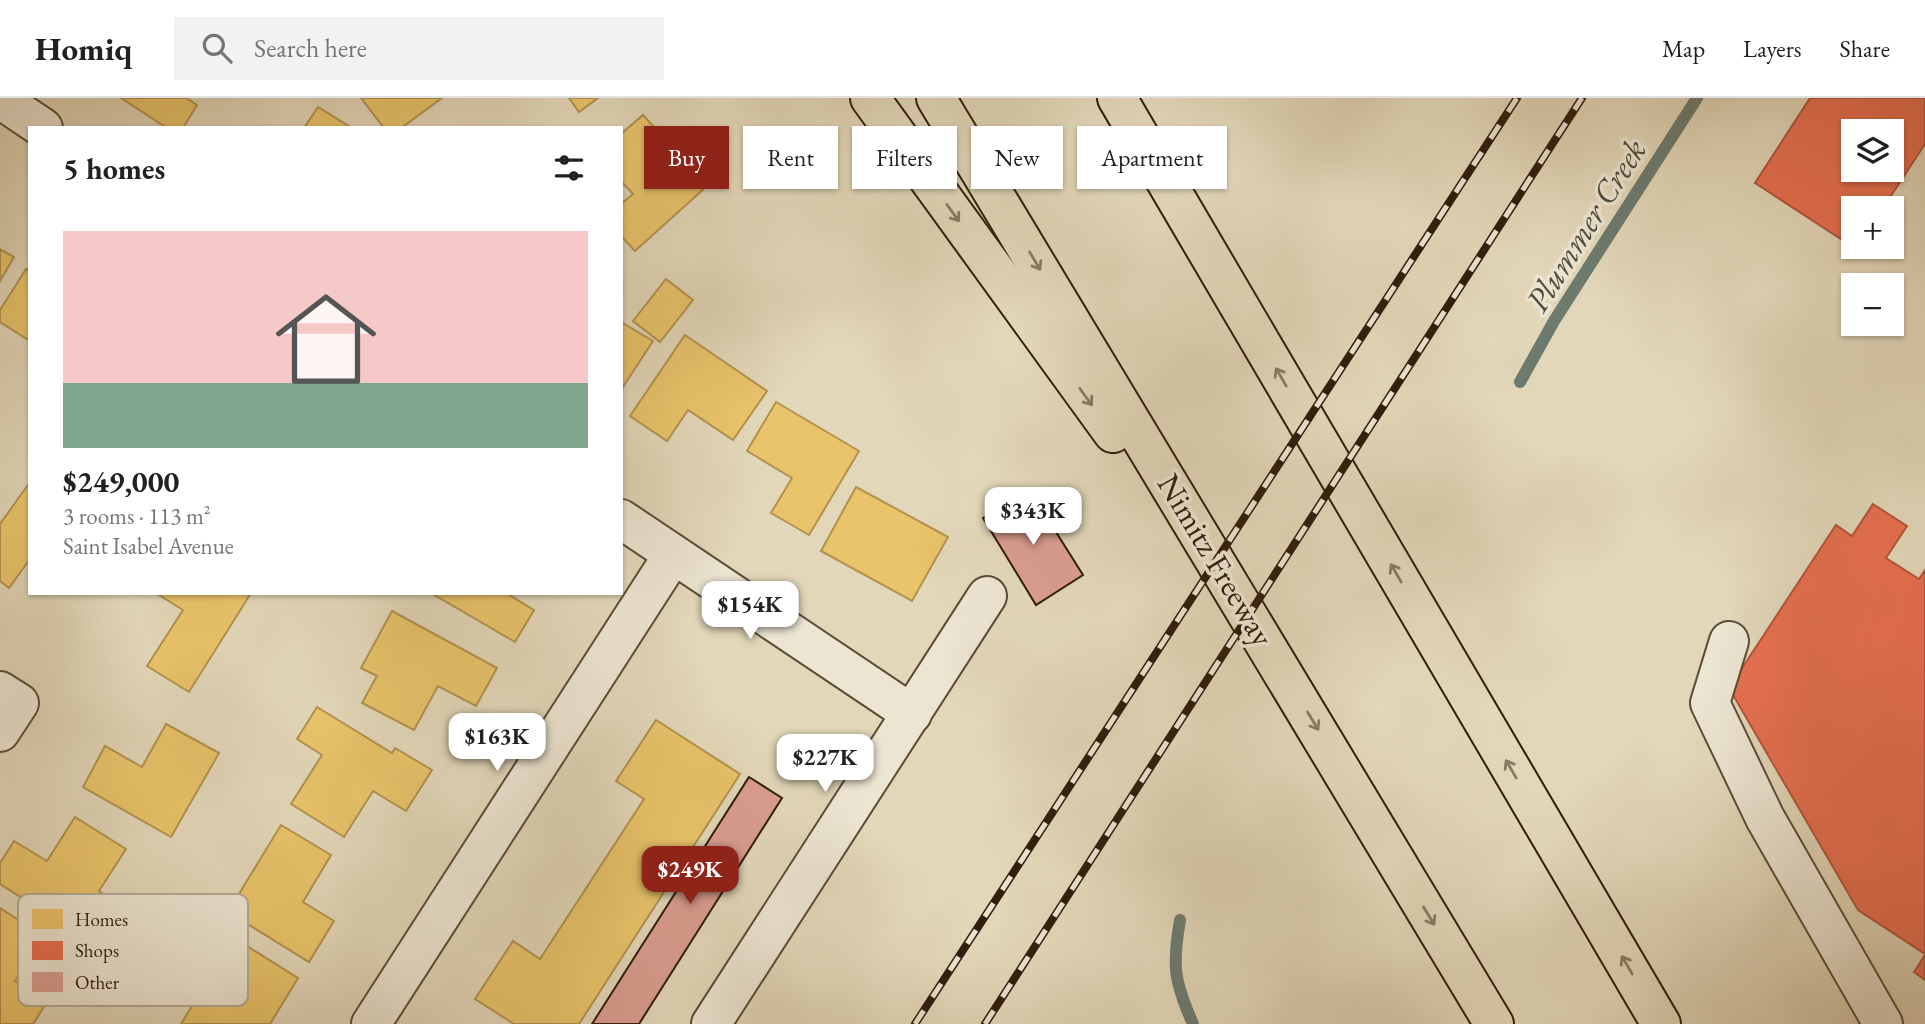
<!DOCTYPE html>
<html lang="en">
<head>
<meta charset="utf-8">
<style>
	:root { --surface:#fff; --page:#f2f2f2; --text:#202124; --muted:#757577; --line:#e0e0e0; --accent:#8f2418 }
	body { margin:0; font-family:"EB Garamond",serif; background:var(--page); color:var(--text); height:100vh; display:flex; flex-direction:column; font-size:26px; white-space:nowrap }
	* { box-sizing:border-box; margin:0 }
	p { font-size:23px; color:var(--muted) }
	.icon { flex:none; width:38px; height:38px; fill:none; stroke:currentColor; stroke-width:2; stroke-linecap:round; stroke-linejoin:round }
	.map { position:relative; flex:1; overflow:hidden }
	.drawer { position:absolute; left:28px; top:28px; width:595px; height:469px; display:flex; flex-direction:column; background:var(--surface); border-radius:0px; box-shadow:0 2px 5px #0004 }
	.drawer>* { flex:none }
	.guide { position:absolute; left:644px; top:28px; width:665px; height:63px; display:flex; gap:14px }
	.tools { position:absolute; left:1841px; top:21px; display:grid; gap:14px }
	.tools a { display:grid; place-items:center; width:63px; height:63px; border-radius:0px; background:var(--surface); box-shadow:0 2px 5px #0004; font-size:35px }
	.price { position:absolute; translate:-50% -60px; padding:0 16px; border-radius:14px; background:#fff; color:#222; font-size:23px; line-height:46px; filter:drop-shadow(0 2px 4px #0008) }
	.price::after { content:''; position:absolute; left:50%; top:42px; width:21px; height:16px; margin-left:-10px; background:inherit; clip-path:polygon(0 0,100% 0,50% 100%) }
	.price.selected { background:var(--accent); color:#fff }
	ul { padding:0; list-style:none }
	li { display:grid; align-content:center; gap:14px; height:371px; padding:0 35px }
	li+li { border-top:2px solid var(--line) }
	li span { display:grid; place-items:center; height:217px; border-radius:0px; color:#555 }
	li>.icon { margin-inline-start:auto }
	span .icon { width:126px; height:126px; fill:#fffc; stroke-width:1 }
	li b { font-size:30px }
	h2 { display:flex; justify-content:space-between; align-items:center; height:84px; padding:0 35px; font-size:30px }
	.pill { padding:0 24px; border-radius:0px; background:var(--surface); box-shadow:0 2px 5px #0004; font-size:24px; line-height:63px }
	.pill.selected { background:var(--accent); color:#fff }
	header { display:flex; align-items:center; gap:42px; box-sizing:border-box; height:98px; padding:0 35px; background:var(--surface); border-bottom:2px solid var(--line) }
	header strong { font-size:33px }
	nav { display:flex; gap:38px; margin-inline-start:auto; font-size:24px }
	.search { width:490px; height:63px; background:var(--page); display:flex; align-items:center; gap:18px; box-sizing:border-box; padding:0 24px; border-radius:0px; color:var(--muted); font-size:26px }
	.map>svg:first-child { display:block }
	.homes { fill:#e9c46a; stroke:#b2924e; stroke-width:2 }
	.shops { fill:#e76f51; stroke:#b0563c; stroke-width:2; fill-rule:evenodd }
	.lines { fill:none; stroke-linecap:round; stroke-linejoin:round }
	.stream { stroke:#6d7b6f; stroke-width:12 }
	.building { fill:#da9d8f; stroke:#301d0b; stroke-width:2 }
	.minor-casing { stroke:#5c4c36; stroke-width:42 }
	.highway-casing { stroke:#301d0b; stroke-width:42 }
	.minor { stroke:#ece5d2; stroke-width:38 }
	.highway { stroke:#e2d7b9; stroke-width:38 }
	.rail-casing { stroke:#301d0b; stroke-width:8 }
	.rail { stroke:#ece5d2; stroke-width:5; stroke-dasharray:16; stroke-linecap:butt }
	.oneway { stroke:#897a62 }
	.labels { text-anchor:middle; stroke-width:7; stroke-linejoin:round; paint-order:stroke }
	.street-label { font-size:32px; fill:#301d0b; stroke:#ece5d2 }
	.water-label { font-size:33px; font-style:italic; fill:#4e4c3d; stroke:#ece5d2 }
	.key { fill:#ece5d2; stroke:#b4a996; stroke-width:2 }
	.key-label { font-size:19px; fill:#301d0b }
</style>
</head>
<body>
<header>
<strong>Homiq</strong>
<div class="search"><svg class="icon" aria-label="search" viewBox="0 0 24 24"><circle cx="10" cy="10" r="6"/><path d="M15 15l6 6"/></svg>Search here</div>
<nav><a>Map</a><a>Layers</a><a>Share</a></nav>
</header>
<div class="map">
<svg width="1925" height="926" viewBox="0 0 1925 926">
	<rect width="100%" height="100%" fill="#e2d7b9"/>
	<filter id="stains"><feTurbulence type="fractalNoise" baseFrequency=".00286" numOctaves="4"/><feColorMatrix values="0 0 0 0 .2 0 0 0 0 .09 0 0 0 0 .02 0 0 0 .5 -.17"/></filter>
	<radialGradient id="worn" r=".72"><stop offset=".6" stop-color="#630" stop-opacity="0"/><stop offset="1" stop-color="#630" stop-opacity=".3"/></radialGradient>
	<g class="homes">
		<polygon points="121,0 186,0 197,7 183,30 167,30"/>
		<polygon points="361,0 442,0 401,30 384,30"/>
		<polygon points="569,0 598,0 579,14"/>
		<polygon points="318,9 352,30 304,30"/>
		<polygon points="643,17 707,88 635,153 621,138 621,106 633,96 621,83 621,36"/>
		<polygon points="0,151 14,159 0,183"/>
		<polygon points="26,171 30,174 30,243 0,224 0,212"/>
		<polygon points="666,181 693,202 660,244 633,223"/>
		<polygon points="621,224 653,243 621,292"/>
		<polygon points="685,237 767,293 733,342 688,312 667,343 630,318"/>
		<polygon points="776,304 859,353 809,437 771,415 792,380 747,353"/>
		<polygon points="30,384 30,461 9,490 0,483 0,426"/>
		<polygon points="856,389 948,439 912,503 821,453"/>
		<polygon points="156,495 251,495 189,594 147,568 183,512"/>
		<polygon points="431,495 506,495 534,512 515,544"/>
		<polygon points="392,513 497,570 476,608 438,588 414,632 362,605 377,578 361,570"/>
		<polygon points="317,609 392,655 395,650 432,672 406,713 373,693 344,739 291,706 322,657 297,641"/>
		<polygon points="656,622 740,676 579,926 514,926 475,901 513,843 540,861 644,701 616,683"/>
		<polygon points="166,626 219,655 171,739 83,689 105,648 142,669"/>
		<polygon points="75,719 126,751 99,793 118,805 94,845 0,786 0,765 14,743 47,763"/>
		<polygon points="281,727 331,757 303,804 334,823 309,864 228,814"/>
		<polygon points="0,810 44,838 15,883 47,904 33,926 0,926"/>
		<polygon points="234,840 298,880 270,926 181,926"/>
	</g>
	<g class="shops">
		<path d="M1810 0H1925V46L1883 110H1853V149L1755 85ZM1853 33H1892V72H1853Z"/>
		<polygon points="1873,406 1907,428 1886,460 1919,481 1925,472 1925,856 1858,812 1729,590 1836,427 1852,438"/>
		<polygon points="1925,857 1925,882 1914,874"/>
	</g>
	<g class="lines">
		<g class="stream">
			<polyline points="1520,284 1554,223 1697,0"/>
			<path d="M1180 822C1172 868 1174 883 1193 926"/>
		</g>
	</g>
	<g class="building">
		<polygon points="1029,391 1083,477 1036,507 983,420"/>
		<polygon points="749,679 782,700 639,926 592,926"/>
	</g>
	<g class="lines">
		<defs>
			<g id="minor">
				<polyline points="0,1 43,30"/>
				<polyline points="621,421 912,616"/>
				<polyline points="1729,543 1710,605 1765,720 1883,926"/>
				<polyline points="0,593 19,605 0,634"/>
				<polyline points="371,926 673,457"/>
				<polyline points="711,926 987,498"/>
			</g>
			<g id="highway">
				<polyline points="870,0 1113,335"/>
				<polyline points="936,0 1494,926"/>
				<polyline points="1117,0 1661,926"/>
			</g>
		</defs>
		<use href="#minor" class="minor-casing"/>
		<use href="#highway" class="highway-casing"/>
		<use href="#minor" class="minor"/>
		<use href="#highway" class="highway"/>
		<defs>
			<g id="rail">
				<polyline points="915,926 1517,0"/>
				<polyline points="985,926 1582,0"/>
			</g>
		</defs>
		<use href="#rail" class="rail-casing"/>
		<use href="#rail" class="rail"/>
	</g>
	<defs><path id="oneway-shaft" d="M-6 0H5M1.5-3L5.5 0L1.5 3" fill="none" stroke-width="1.6" stroke-linecap="round" stroke-linejoin="round" transform="scale(1.75)"/></defs>
	<g class="oneway">
		<use href="#oneway-shaft" transform="translate(953 115) rotate(54)"/>
		<use href="#oneway-shaft" transform="translate(1035 163) rotate(59)"/>
		<use href="#oneway-shaft" transform="translate(1281 279) rotate(-120)"/>
		<use href="#oneway-shaft" transform="translate(1086 299) rotate(54)"/>
		<use href="#oneway-shaft" transform="translate(1396 475) rotate(-120)"/>
		<use href="#oneway-shaft" transform="translate(1313 623) rotate(59)"/>
		<use href="#oneway-shaft" transform="translate(1511 671) rotate(-120)"/>
		<use href="#oneway-shaft" transform="translate(1429 818) rotate(59)"/>
		<use href="#oneway-shaft" transform="translate(1627 867) rotate(-120)"/>
	</g>
	<g class="labels">
		<g class="street-label">
			<text transform="translate(1216 462) rotate(59)" y="11">Nimitz Freeway</text>
		</g>
		<g class="water-label">
			<text transform="translate(1585 127) rotate(-58)" y="12">Plummer Creek</text>
		</g>
	</g>
	<rect x="18" y="796" width="230" height="112" rx="10" class="key"/>
	<rect x="32" y="811" width="31" height="20" fill="#e9c46a"/>
	<rect x="32" y="843" width="31" height="19" fill="#e76f51"/>
	<rect x="32" y="874" width="31" height="20" fill="#da9d8f"/>
	<g class="key-label">
		<text x="75" y="828">Homes</text>
		<text x="75" y="859">Shops</text>
		<text x="75" y="891">Other</text>
	</g>
	<rect width="100%" height="100%" filter="url(#stains)"/>
	<rect width="100%" height="100%" fill="url(#worn)"/>
</svg>
<div class="tools">
<a><svg class="icon" aria-label="layers" viewBox="0 0 24 24"><path d="M12 4l9 5-9 5-9-5zM3 14l9 5 9-5"/></svg></a>
<a>+</a>
<a>−</a>
</div>
<b class="price" style="left:1033px;top:449px">$343K</b>
<b class="price" style="left:750px;top:543px">$154K</b>
<b class="price" style="left:497px;top:675px">$163K</b>
<b class="price" style="left:825px;top:696px">$227K</b>
<b class="price selected" style="left:690px;top:808px">$249K</b>
<div class="guide">
<a class="pill selected">Buy</a>
<a class="pill">Rent</a>
<a class="pill">Filters</a>
<a class="pill">New</a>
<a class="pill">Apartment</a>
</div>
<section class="drawer">
<h2>5 homes<svg class="icon" aria-label="filters" viewBox="0 0 24 24"><path d="M4 7h16M4 17h16"/><circle cx="9" cy="7" r="2"/><circle cx="15" cy="17" r="2"/></svg></h2>
<ul>
<li><span style="background:linear-gradient(#f6c9c9 70%,#7fa58c 0)"><svg class="icon" aria-label="home" viewBox="0 0 24 24"><path d="M3 11l9-7 9 7M6 9v11h12V9"/></svg></span><div><b>$249,000</b><p>3 rooms · 113 m²</p><p>Saint Isabel Avenue</p></div></li>
</ul>
</section>
</div>
</body>
</html>
